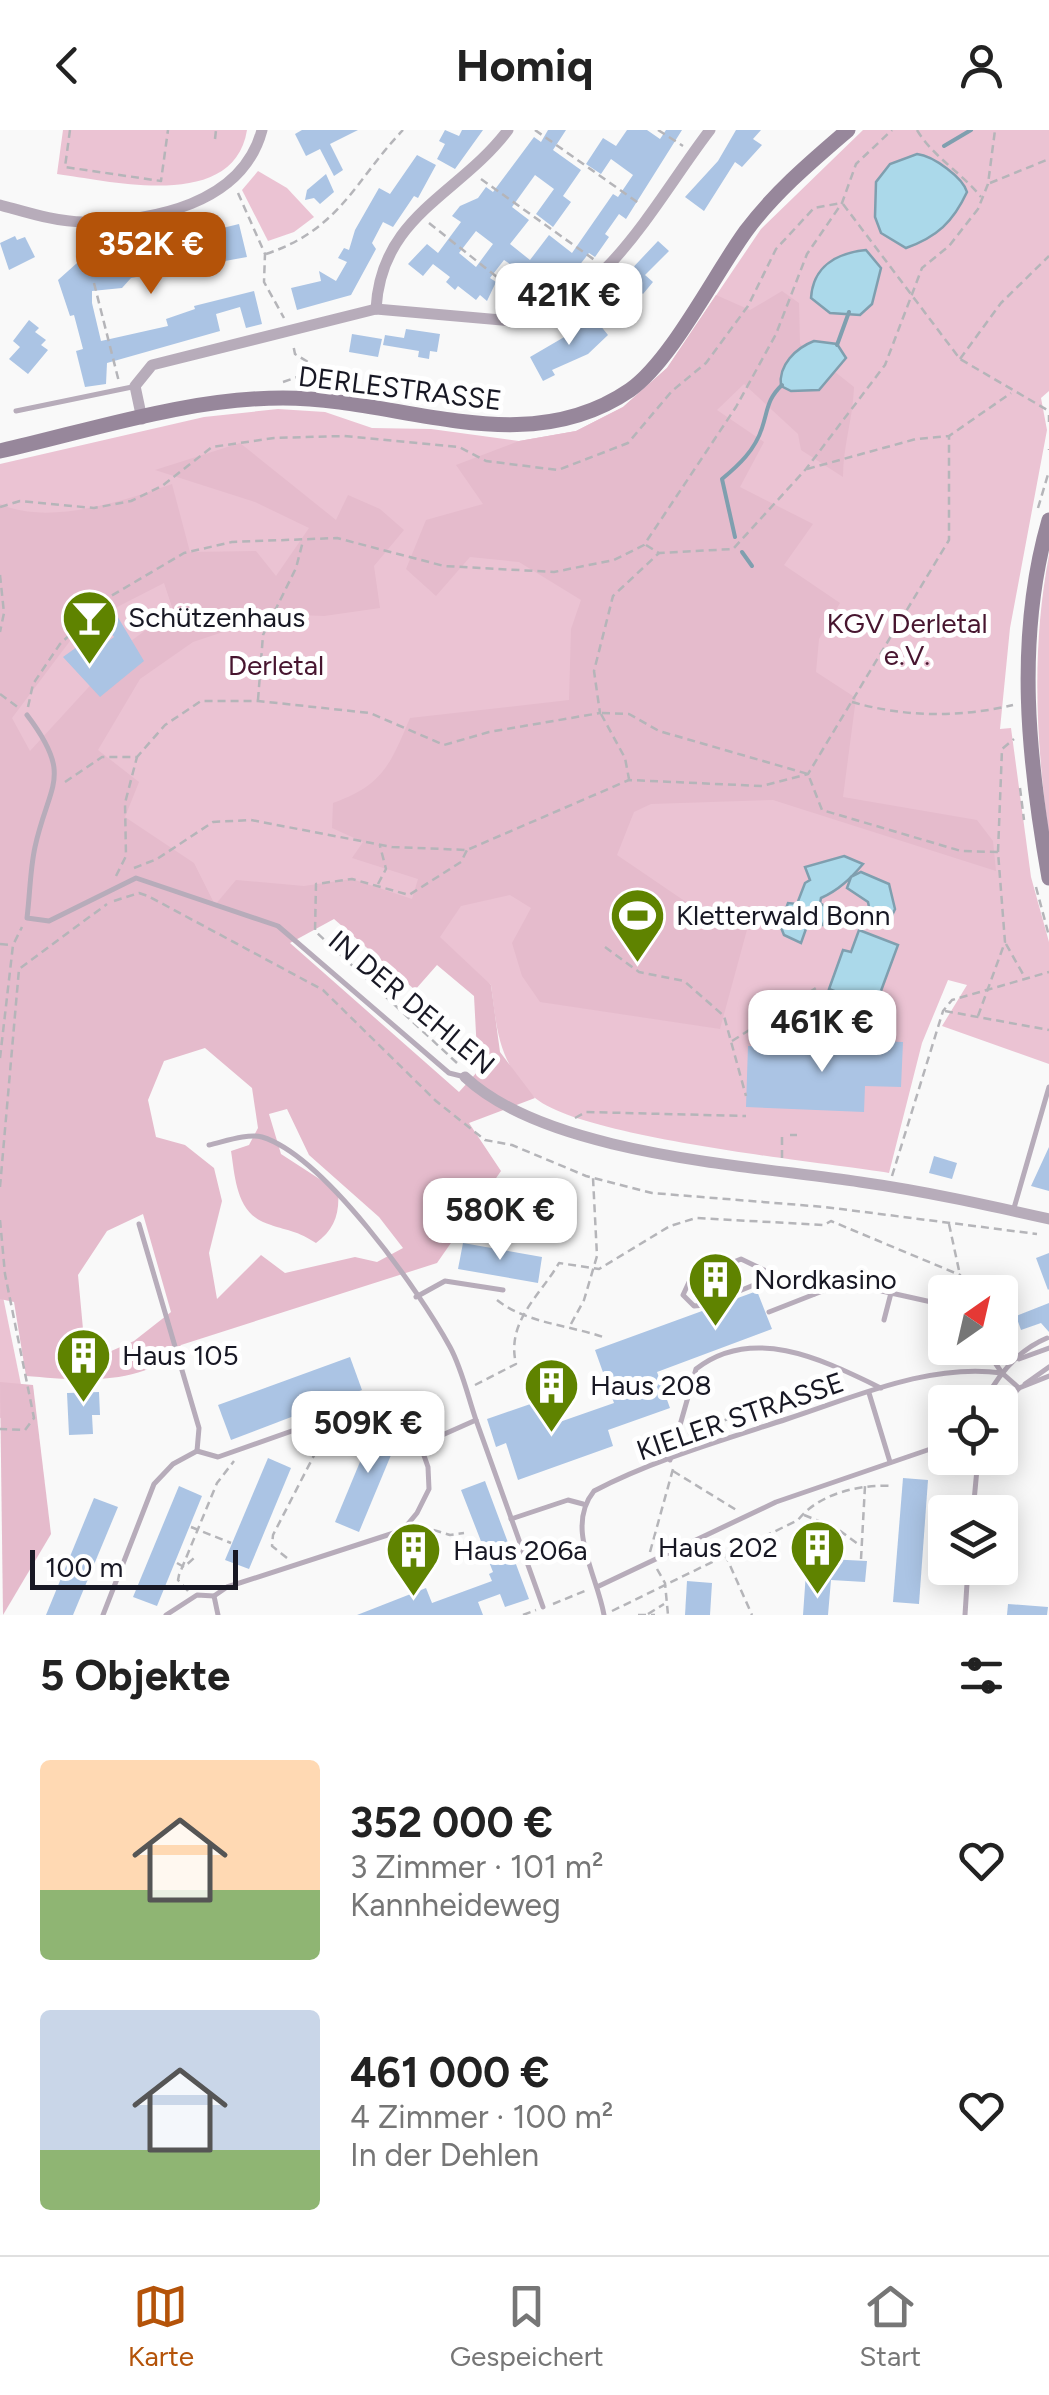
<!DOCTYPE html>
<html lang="de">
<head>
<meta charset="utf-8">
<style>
	:root { --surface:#fff; --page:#f6f6f6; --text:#222; --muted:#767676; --line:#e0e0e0; --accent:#b45309 }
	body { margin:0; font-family:Figtree,sans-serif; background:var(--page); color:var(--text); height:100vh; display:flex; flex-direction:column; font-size:38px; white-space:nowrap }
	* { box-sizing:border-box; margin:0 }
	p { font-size:32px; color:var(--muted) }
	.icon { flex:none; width:55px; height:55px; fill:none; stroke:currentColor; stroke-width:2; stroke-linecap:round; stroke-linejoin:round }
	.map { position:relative; height:1485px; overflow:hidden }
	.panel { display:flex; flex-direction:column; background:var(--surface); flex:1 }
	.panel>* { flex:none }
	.needle { width:65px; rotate:34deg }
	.controls { position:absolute; left:928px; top:1145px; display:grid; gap:20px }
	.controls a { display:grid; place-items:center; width:90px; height:90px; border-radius:10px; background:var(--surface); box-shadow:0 5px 25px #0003; font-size:50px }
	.scale { position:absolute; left:30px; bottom:25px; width:208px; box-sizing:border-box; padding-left:10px; border:5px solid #181824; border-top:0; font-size:28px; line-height:35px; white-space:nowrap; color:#181824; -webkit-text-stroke:8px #fff; paint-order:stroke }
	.price { position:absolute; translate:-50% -85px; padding:0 22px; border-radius:20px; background:#fff; color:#222; font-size:32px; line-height:65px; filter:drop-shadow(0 2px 5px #0008) }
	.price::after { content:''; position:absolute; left:50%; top:60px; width:30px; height:22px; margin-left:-15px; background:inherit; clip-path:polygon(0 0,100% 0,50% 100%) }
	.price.active { background:var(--accent); color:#fff }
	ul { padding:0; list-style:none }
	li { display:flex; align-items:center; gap:30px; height:250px; padding:0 40px }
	li span { display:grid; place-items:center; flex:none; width:280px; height:200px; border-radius:10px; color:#555 }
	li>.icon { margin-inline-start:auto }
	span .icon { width:120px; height:120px; fill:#fffc; stroke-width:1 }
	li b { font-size:42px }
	h2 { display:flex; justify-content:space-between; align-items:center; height:120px; padding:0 40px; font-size:42px }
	header { display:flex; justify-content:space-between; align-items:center; height:130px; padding:0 40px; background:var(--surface); font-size:45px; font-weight:700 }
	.dock { display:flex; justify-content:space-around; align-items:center; height:140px; border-top:2px solid var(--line); background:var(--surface); font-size:28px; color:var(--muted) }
	.dock a { display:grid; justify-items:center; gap:5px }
	.dock .active { color:var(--accent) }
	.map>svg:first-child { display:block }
	.green { fill:#ebc3d3 }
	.forest { fill:#e5bbcc; fill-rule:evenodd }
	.water { fill:#abd9ea; stroke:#7f9faf; stroke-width:2.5 }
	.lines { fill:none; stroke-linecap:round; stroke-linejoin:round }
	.stream { stroke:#7f9faf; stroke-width:4 }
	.building { fill:#abc4e4; fill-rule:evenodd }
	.path { stroke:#b5b5b9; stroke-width:2.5; stroke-dasharray:8 5; stroke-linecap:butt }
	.lane { stroke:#b7acba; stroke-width:5 }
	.street { stroke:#b7acba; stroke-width:11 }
	.secondary { stroke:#97879b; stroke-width:15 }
	.labels { text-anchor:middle; stroke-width:10; stroke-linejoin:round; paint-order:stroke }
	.street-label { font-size:28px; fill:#181824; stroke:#fff }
	.poi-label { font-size:28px; fill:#181824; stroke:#fff; text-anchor:start }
	.park-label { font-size:28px; fill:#47152f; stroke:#fff }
</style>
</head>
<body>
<header><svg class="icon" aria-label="back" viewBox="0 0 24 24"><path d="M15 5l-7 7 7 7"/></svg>Homiq<svg class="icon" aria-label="person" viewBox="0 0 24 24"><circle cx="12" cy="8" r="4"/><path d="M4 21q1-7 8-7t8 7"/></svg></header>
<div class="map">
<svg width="1049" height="1485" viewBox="0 0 1049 1485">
	<rect width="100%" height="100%" fill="#f9f9f9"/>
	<g class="green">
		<path d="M63 0H247C234 82 111 51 57 44Z"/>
		<path d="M863 0H1049V261L1041 268 1047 300 1010 498 1000 599 1011 598 1031 747 1049 812V934L942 896 967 855 948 850 922 913 889 1043C820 1032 574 1007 533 966 498 930 497 901 491 855L392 783 312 786 0 965V334L204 287 278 279 325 282 372 298 431 299 519 311 576 301 623 277 667 238 761 99Z"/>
		<polygon points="258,41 287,58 314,87 294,102 268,111 242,60"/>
		<path d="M1049 425V707C1036 611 1031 520 1049 425Z"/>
		<polygon points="0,1152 27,1284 0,1288"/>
	</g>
	<g class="forest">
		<path d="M782 161 799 173 800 214 854 257C853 289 843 315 843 347L801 320 798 304 744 254 717 280 764 312 740 357 813 394 784 435 840 473 819 509 816 542 856 568 843 667 977 690 993 711 996 741 773 670 651 674 634 682 617 725 689 774 748 796 720 899 540 872 522 846 512 813 531 778 510 765 461 776 440 807 491 855 500 922 535 968 469 993 501 1041 437 1133 181 1215C147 1258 76 1250 26 1246L14 1172 0 1169V374C48 396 124 371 172 354L190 422 256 421 276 446 309 398 255 372 155 340 240 313 336 390 348 365 380 379 404 400 374 436 380 478 324 486 277 484 193 512 140 549 98 620 139 652 125 687 194 733 215 775 236 750 304 756 352 749 412 769 418 749 352 728 363 712 332 698 333 673C383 655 390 635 410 588L569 570 571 499 581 470 519 432 470 427 436 466 406 439 426 390 483 374 456 335 519 311 576 301 623 277 667 238 716 165 750 180ZM164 453 173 480 131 511 30 621 12 588 82 495ZM334 789 415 860 437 835 474 866 478 941 459 962 290 813ZM205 918 252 958 258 998 249 1015 231 1021C235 1046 236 1080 263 1092 284 1101 293 1098 316 1113 334 1100 340 1084 338 1061L281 1024 269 984 287 979 309 1025 379 1087 403 1118 377 1132 355 1127 285 1143 261 1125 217 1169 209 1123 222 1071 214 1038 185 1015 156 1007 148 970 164 931ZM143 1084 171 1182 134 1211 93 1229 59 1221 65 1209 83 1199 78 1145 107 1101Z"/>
		<polygon points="0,1252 33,1255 51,1404 3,1485"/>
	</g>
	<g class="water">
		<path d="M917 24C934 26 963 48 967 62 953 92 937 107 906 118L881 103 875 87 876 52 890 34Z"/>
		<path d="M866 120 881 138 872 174 860 185 830 183 811 168C813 136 837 123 866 120Z"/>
		<path d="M814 211 837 214 846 228 819 260 791 261 781 256C778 235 796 218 814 211Z"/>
		<path d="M844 726 863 734C851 748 839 760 821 768L820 773 829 779 823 795 807 796 801 813 784 805 780 795 788 773 797 774 805 753 810 750 805 737Z"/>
		<polygon points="861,742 889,754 895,779 887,796 872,791 868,772 847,758 851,747"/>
		<polygon points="859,800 898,815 875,877 829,859 843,820 851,822"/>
	</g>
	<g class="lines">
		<g class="stream">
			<polyline points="944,16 971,0"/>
			<polyline points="837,215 849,182"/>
			<path d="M735 407 722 349C739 335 755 320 762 298 768 280 767 269 782 255"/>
			<polyline points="742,422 752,436"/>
		</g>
	</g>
	<g class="building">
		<polygon points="302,0 358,0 330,14 343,40 334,46 320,19 306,26 295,4"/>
		<polygon points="445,0 459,6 462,0 483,0 455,39 437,29 445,14 439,11"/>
		<path d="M548 0H566L553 20 581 40 563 66 571 72 553 97 536 84 554 59 535 45 512 77 529 90 510 114 530 130 549 105 572 123 613 64 618 67 633 45 611 29 601 44 586 34 603 8 616 16 627 0H647L660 9 666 0H682L626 89 619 84 605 104 609 107 595 127 589 123 575 141 565 142 539 175 522 162 532 149 504 130 490 148 496 152 487 171 480 165 476 170 458 156 455 160 446 152 450 147 433 134 423 146 408 134 427 114 438 123 461 92 452 86 460 76 478 68 486 57 493 62 534 7 541 12ZM476 101 493 114 476 137 459 123Z"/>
		<polygon points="736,0 761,0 753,9 762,15 742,37 735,32 704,81 685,67 718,31"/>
		<polygon points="417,25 436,35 418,68 414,66 393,97 383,92 372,113 376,119 351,165 297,180 291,158 321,151 319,141 336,151 347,132 338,128 344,118 349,120 355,100 379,58 390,64"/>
		<polygon points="326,44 334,62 320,74 314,68 305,70 307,60"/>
		<polygon points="239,94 247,127 131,148 122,158 92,161 92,173 101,211 168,196 166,189 195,179 194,176 254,161 262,194 246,198 240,177 216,184 220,201 107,233 106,254 85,257 76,221 83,219 74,185 70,186 58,150 77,133 109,128 107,122 118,118 157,114"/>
		<polygon points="15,106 17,110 25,107 35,127 9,140 0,113"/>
		<polygon points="658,111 669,121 645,145 653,152 643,164 624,147"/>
		<polygon points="591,184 608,205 588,224 552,240 555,245 543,251 530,227 566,206"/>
		<polygon points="29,190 39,198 35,202 46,210 41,215 48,220 28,244 9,229 20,217 13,211"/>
		<polygon points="406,199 440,204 437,222 430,221 429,229 418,227 419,221 383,215 385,205 404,208"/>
		<polygon points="352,204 382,209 378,227 349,222"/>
		<polygon points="116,484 144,531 100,567 63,527 88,509 96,520 114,507 104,493"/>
		<polygon points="826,909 903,912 901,957 865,956 864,982 746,977 748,916 825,919"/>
		<polygon points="1049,1017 1049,1061 1031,1056"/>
		<polygon points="934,1026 957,1033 952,1049 929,1043"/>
		<polygon points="463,1113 542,1127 538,1153 458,1139"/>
		<polygon points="1049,1123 1049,1159 1048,1160 1036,1128"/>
		<polygon points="757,1161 772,1199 657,1242 670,1278 608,1300 613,1316 518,1350 506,1313 496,1317 487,1289 542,1270 551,1295 614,1273 595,1220"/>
		<polygon points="1049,1173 1049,1202 1041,1193 1021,1200 1016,1186"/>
		<polygon points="350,1227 362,1260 231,1310 218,1275"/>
		<polygon points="99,1262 100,1285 92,1285 93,1304 69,1305 67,1263"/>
		<polygon points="377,1291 401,1301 359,1402 335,1392"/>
		<polygon points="268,1328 291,1338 249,1439 225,1430"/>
		<polygon points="903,1348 928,1350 919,1474 893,1472"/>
		<polygon points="485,1351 529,1469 505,1477 500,1464 478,1472 483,1485 357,1485 426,1458 432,1473 492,1451 489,1444 493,1442 461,1360"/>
		<polygon points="179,1356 202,1366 157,1476 133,1467"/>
		<polygon points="94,1368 118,1377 73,1485 46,1485"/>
		<polygon points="807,1428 867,1431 865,1452 831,1450 828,1485 803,1485"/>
		<polygon points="687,1451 712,1453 710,1485 685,1485"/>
		<polygon points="1008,1474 1048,1477 1047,1485 1007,1485"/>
	</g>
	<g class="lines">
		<g class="path">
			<polyline points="70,0 65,37 161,51 168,0"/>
			<polyline points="535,0 640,74"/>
			<polyline points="658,0 683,16"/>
			<path d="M917 0C933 27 961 42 981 67"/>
			<polyline points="215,9 216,0"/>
			<polyline points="481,49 596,131"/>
			<polyline points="990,53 1049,29"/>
			<polyline points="238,63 265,124 264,152 284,188"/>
			<polyline points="843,74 960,229 1049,281"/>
			<polyline points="429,93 532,175"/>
			<path d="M266 124C341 99 355 50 403 0"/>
			<polyline points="94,153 119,252"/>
			<polyline points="960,229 1001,173 1049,126"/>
			<polyline points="283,252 309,243 308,232 295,224 293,214"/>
			<polyline points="1049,285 1049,292"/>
			<polyline points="1049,319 1049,320"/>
			<polyline points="807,339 916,309 949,306 1011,263"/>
			<polyline points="0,377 20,371 94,378 131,371 162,356 212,317 274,308 344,306 459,317 486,331 558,340 628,313 672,261 706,233 748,176 776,119 814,78 841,73"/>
			<polyline points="1038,378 1049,341"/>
			<polyline points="646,415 659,423 733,419 806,339 885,235 922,138 949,116 978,79 988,54 995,0"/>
			<polyline points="0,445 4,483 0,502"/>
			<polyline points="0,564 19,578"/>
			<polyline points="258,570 263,505 296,438 303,411"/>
			<path d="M852 572C904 587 959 588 1013 575"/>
			<polyline points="28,577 33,554 60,514 111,466 184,423 232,412 337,408 444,436 554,442 614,430 644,415 736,277 776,204 807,124 842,73 856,34 892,0"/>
			<polyline points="602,583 629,584 659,601 808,644 822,680 961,721 998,722"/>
			<polyline points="601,584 625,628 629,649"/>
			<polyline points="65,652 102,627 137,627 165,595 201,571 258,571 370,583 444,615 489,602 600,583 594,541 613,466 659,423"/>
			<polyline points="1020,658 1024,690"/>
			<polyline points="134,738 157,729 213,692 251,690 392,717 467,720 629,650 762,656 808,644 949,410 949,306"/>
			<polyline points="116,746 126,726 125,673 137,627"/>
			<polyline points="378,754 386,739 380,716"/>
			<polyline points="1036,757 1049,806"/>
			<polyline points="114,771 139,763 148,766 323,860 436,971 485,1010 512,1015 586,1046 652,1063 825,1077 1037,1104"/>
			<polyline points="0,814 12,815"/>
			<polyline points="1006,814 1024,846"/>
			<polyline points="605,817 639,842 684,851 724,886 746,966"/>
			<polyline points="945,881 1049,900"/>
			<polyline points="978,886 1005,812 998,722 1002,619 1014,609"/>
			<polyline points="732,911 816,858"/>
			<polyline points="0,928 13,815 22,797"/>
			<polyline points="457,933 315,801 316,754 352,749 409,765 461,732 467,720"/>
			<polyline points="575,988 586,982 746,986"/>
			<polyline points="790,1005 797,1005"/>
			<polyline points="782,1028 782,1004"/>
			<polyline points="892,1046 943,881 952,870 1049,842"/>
			<polyline points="0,1057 19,839 107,774"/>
			<polyline points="0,1090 5,1144 34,1288 25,1300 0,1299"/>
			<polyline points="949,1094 960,1145"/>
			<path d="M497 1170C526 1193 568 1195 603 1207"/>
			<polyline points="571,1194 584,1170 597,1126 593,1048"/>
			<path d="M475 1255 516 1234C506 1191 540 1166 559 1133L599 1139 670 1096 696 1088 824 1095 831 1091 960 1145 963 1162"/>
			<polyline points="688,1304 834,1249"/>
			<polyline points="673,1341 738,1381"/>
			<polyline points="804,1385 836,1398 858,1414"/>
			<polyline points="421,1396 450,1405 464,1403"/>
			<polyline points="191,1397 231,1413"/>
			<polyline points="650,1422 673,1339"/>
			<polyline points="725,1424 752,1485"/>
			<polyline points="287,1428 272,1416 273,1405 324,1306 322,1301"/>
			<polyline points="861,1429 865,1356"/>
			<polyline points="177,1433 184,1437 194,1428"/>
			<polyline points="657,1439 665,1453 668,1485"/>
			<polyline points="188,1461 178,1450 179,1445 217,1353 234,1331"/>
			<polyline points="553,1474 587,1460"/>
			<path d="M612 1481 798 1390C819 1363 861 1354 893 1356"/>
			<polyline points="648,1484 664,1474"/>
			<polyline points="523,1485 536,1480"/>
			<polyline points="638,1485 655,1485"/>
		</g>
		<g class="lane">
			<polyline points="16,281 132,257"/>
			<path d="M27 585C74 647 49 653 35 717 30 740 30 764 27 788L49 791 136 748 278 796 449 943 465 947"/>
			<path d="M209 1015C223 1012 248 1003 262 1007 324 1026 419 1160 450 1217 462 1239 468 1267 476 1290L422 1314"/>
			<polyline points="1014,1078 1049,957"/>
			<polyline points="139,1094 199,1298 197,1321"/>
			<polyline points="776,1146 705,1175 694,1176 683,1165 690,1150 741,1129 814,1164"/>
			<polyline points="416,1167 445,1151 503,1160"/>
			<polyline points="769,1182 843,1153 891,1163"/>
			<polyline points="884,1190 891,1163 945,1175"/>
			<polyline points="985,1218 1002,1243 1019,1258"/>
			<polyline points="1019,1229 1049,1218"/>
			<polyline points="1025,1254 1049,1237"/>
			<polyline points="869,1263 890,1332"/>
			<path d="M984 1272C998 1245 1018 1220 1047 1208"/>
			<polyline points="1000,1280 1019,1258 1049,1246"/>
			<polyline points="476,1290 543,1477"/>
			<polyline points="197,1321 218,1327 388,1267 408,1280 428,1337 429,1359 417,1383 403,1400 227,1457 214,1466 218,1485"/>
			<path d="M670 1330 696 1239C754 1194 825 1231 881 1258"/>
			<polyline points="973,1382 978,1328"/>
			<polyline points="511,1389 568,1370 583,1374"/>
			<polyline points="599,1456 776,1372 945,1314"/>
			<polyline points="103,1485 154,1354 173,1334 197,1321"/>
			<polyline points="166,1485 197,1465 214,1466"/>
			<path d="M604 1485C597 1444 565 1397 594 1361 653 1330 723 1310 787 1289 855 1267 929 1233 1002 1243"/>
			<polyline points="965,1485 968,1438"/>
		</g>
		<g class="street">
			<path d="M0 75C26 82 56 92 84 92 152 91 242 75 262 0"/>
			<path d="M376 179C381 85 459 65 508 0"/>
			<path d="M142 289 135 256 152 235 376 179 523 192C608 168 659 66 710 0"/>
			<path d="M465 947C548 1025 749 1035 860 1052 924 1061 987 1075 1049 1089"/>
		</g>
		<g class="secondary">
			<path d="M0 321C92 300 188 268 283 268 400 268 524 333 630 260 672 230 714 145 746 101 775 62 812 31 848 0"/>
			<path d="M1049 390C1015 508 1028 629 1049 748"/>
		</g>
	</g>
	<defs>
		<symbol id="bar-pin" viewBox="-11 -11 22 30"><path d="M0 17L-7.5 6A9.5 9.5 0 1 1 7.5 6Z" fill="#5f8300" stroke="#fff"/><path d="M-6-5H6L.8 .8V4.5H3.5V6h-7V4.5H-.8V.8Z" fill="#fff"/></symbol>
		<symbol id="stadium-pin" viewBox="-11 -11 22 30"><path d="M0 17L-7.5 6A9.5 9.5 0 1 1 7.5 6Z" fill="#5f8300" stroke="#fff"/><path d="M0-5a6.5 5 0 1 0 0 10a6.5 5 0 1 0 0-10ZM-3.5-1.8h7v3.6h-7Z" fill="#fff"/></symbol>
		<symbol id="building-pin" viewBox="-11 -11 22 30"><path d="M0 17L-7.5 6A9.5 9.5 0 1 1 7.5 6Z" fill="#5f8300" stroke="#fff"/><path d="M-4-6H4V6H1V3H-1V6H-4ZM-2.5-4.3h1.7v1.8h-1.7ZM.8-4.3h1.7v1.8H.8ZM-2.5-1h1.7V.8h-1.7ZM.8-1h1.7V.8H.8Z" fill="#fff"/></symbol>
	</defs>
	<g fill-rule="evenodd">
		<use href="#bar-pin" x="58" y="456" width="63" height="86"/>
		<use href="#stadium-pin" x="606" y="754" width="63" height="86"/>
		<use href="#building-pin" x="684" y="1118" width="63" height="86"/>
		<use href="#building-pin" x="52" y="1194" width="63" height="86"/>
		<use href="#building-pin" x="520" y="1224" width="63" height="86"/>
		<use href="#building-pin" x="786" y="1386" width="63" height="86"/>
		<use href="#building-pin" x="382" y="1388" width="63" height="86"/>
	</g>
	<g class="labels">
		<g class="street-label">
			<text transform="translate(400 258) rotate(7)" y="10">DERLESTRASSE</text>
			<text transform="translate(412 872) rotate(40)" y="10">IN DER DEHLEN</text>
			<text transform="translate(740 1286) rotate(-19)" y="10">KIELER STRASSE</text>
		</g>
		<g class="poi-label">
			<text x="128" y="497">Schützenhaus</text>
			<text x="676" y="795">Kletterwald Bonn</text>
			<text x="754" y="1159">Nordkasino</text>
			<text x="122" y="1235">Haus 105</text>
			<text x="590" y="1265">Haus 208</text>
			<text x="778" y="1427" text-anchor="end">Haus 202</text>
			<text x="453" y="1430">Haus 206a</text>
		</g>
		<g class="park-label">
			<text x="907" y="503">KGV Derletal<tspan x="907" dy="32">e.V.</tspan></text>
			<text x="276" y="545">Derletal</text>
		</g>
	</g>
</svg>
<div class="controls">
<a><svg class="needle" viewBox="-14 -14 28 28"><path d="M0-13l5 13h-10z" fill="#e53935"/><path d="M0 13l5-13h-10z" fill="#767676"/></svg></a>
<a><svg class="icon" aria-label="locate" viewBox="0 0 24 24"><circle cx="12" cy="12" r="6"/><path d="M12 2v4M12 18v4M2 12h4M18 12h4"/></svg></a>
<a><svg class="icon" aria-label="layers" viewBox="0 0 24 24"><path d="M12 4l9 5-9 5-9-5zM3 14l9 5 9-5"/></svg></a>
</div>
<div class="scale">100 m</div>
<b class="price active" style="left:151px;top:167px">352K €</b>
<b class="price" style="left:569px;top:218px">421K €</b>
<b class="price" style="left:822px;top:945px">461K €</b>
<b class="price" style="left:500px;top:1133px">580K €</b>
<b class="price" style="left:368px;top:1346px">509K €</b>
</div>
<section class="panel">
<h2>5 Objekte<svg class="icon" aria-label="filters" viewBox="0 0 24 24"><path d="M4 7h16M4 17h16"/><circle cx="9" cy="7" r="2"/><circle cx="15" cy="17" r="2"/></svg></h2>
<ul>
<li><span style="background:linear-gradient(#ffd9b3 65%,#8fb573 0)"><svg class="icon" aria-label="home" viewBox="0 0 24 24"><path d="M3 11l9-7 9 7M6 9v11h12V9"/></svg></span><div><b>352 000 €</b><p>3 Zimmer · 101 m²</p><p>Kannheideweg</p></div><svg class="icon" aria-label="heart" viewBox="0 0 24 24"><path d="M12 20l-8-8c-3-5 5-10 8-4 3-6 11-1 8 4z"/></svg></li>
<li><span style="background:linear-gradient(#c9d6e8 70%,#8fb573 0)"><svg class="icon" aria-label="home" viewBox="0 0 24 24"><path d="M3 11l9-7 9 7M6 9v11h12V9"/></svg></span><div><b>461 000 €</b><p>4 Zimmer · 100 m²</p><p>In der Dehlen</p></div><svg class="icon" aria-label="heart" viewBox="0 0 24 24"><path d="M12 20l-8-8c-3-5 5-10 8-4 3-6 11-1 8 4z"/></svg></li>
</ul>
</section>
<nav class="dock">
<a class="active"><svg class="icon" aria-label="map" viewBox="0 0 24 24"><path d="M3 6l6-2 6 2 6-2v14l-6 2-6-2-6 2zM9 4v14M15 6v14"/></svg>Karte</a>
<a><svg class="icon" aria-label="saved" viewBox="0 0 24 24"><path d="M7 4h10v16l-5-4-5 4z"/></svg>Gespeichert</a>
<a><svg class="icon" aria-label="home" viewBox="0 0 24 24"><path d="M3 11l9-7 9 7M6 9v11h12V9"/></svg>Start</a>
</nav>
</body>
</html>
